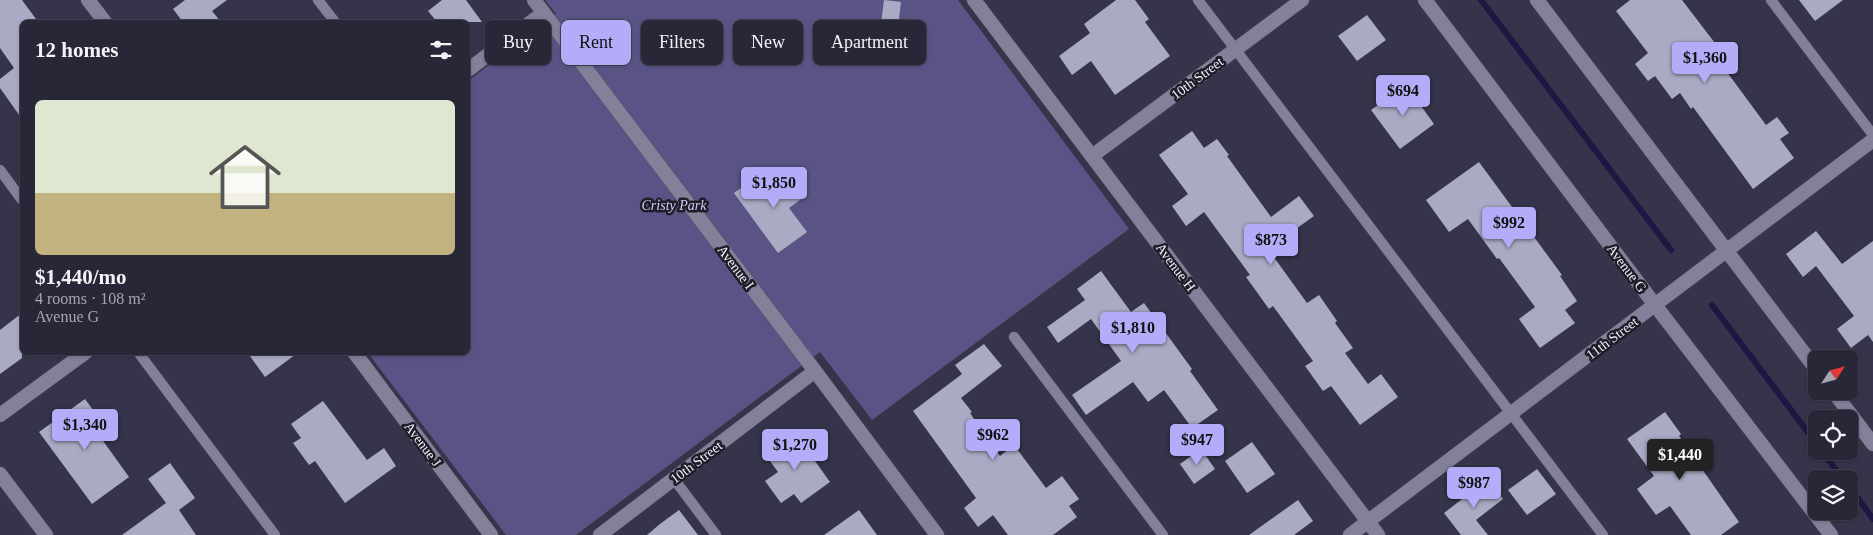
<!DOCTYPE html>
<html lang="en">
<head>
<meta charset="utf-8">
<style>
	:root { --surface:#282738; --page:#343343; --text:#f1f3f6; --muted:#a5a5ae; --line:#444453; --accent:#b3adf9 }
	body { margin:0; font-family:"Times New Roman",serif; background:var(--page); color:var(--text); height:100vh; display:flex; flex-direction:column; font-size:19px; white-space:nowrap }
	* { box-sizing:border-box; margin:0 }
	p { font-size:16px; color:var(--muted) }
	.icon { flex:none; width:28px; height:28px; fill:none; stroke:currentColor; stroke-width:2; stroke-linecap:round; stroke-linejoin:round }
	.map { position:relative; flex:1; overflow:hidden }
	.side { position:absolute; left:20px; top:20px; width:450px; height:335px; display:flex; flex-direction:column; background:var(--surface); border-radius:8px; box-shadow:0 1px 4px #0004,0 0 0 1px var(--line) }
	.side>* { flex:none }
	.top-card { position:absolute; left:485px; top:20px; width:475px; height:45px; display:flex; gap:10px }
	.needle { width:32px; rotate:54deg }
	.tools { position:absolute; left:1808px; top:350px; display:grid; gap:10px }
	.tools a { display:grid; place-items:center; width:50px; height:50px; border-radius:8px; background:var(--surface); box-shadow:0 1px 4px #0004,0 0 0 1px var(--line); font-size:25px }
	.price { position:absolute; translate:-50% -42px; padding:0 11px; border-radius:5px; background:var(--accent); color:#111; font-size:16px; line-height:32px; filter:drop-shadow(0 1px 2px #0008) }
	.price::after { content:''; position:absolute; left:50%; top:30px; width:15px; height:11px; margin-left:-8px; background:inherit; clip-path:polygon(0 0,100% 0,50% 100%) }
	.price.current { background:#222; color:#fff }
	ul { padding:0; list-style:none }
	li { display:grid; align-content:center; gap:10px; height:265px; padding:0 15px }
	li+li { border-top:1px solid var(--line) }
	li span { display:grid; place-items:center; height:155px; border-radius:8px; color:#555 }
	li>.icon { margin-inline-start:auto }
	span .icon { width:90px; height:90px; fill:#fffc; stroke-width:1 }
	li b { font-size:21px }
	h2 { display:flex; justify-content:space-between; align-items:center; height:60px; padding:0 15px; font-size:21px }
	.pill { padding:0 18px; border-radius:8px; background:var(--surface); box-shadow:0 1px 4px #0004,0 0 0 1px var(--line); font-size:18px; line-height:45px }
	.pill.current { background:var(--accent); color:#111 }
	.map>svg:first-child { display:block }
	.green { fill:#595485 }
	.lines { fill:none; stroke-linecap:round; stroke-linejoin:round }
	.stream { stroke:#1f1644; stroke-width:6 }
	.building { fill:#abaac4 }
	.service-casing { stroke:#535364; stroke-width:11 }
	.minor-casing { stroke:#535364; stroke-width:15 }
	.tertiary-casing { stroke:#535364; stroke-width:15 }
	.service { stroke:#83819a; stroke-width:10 }
	.minor { stroke:#83819a; stroke-width:14 }
	.tertiary { stroke:#83819a; stroke-width:14 }
	.labels { text-anchor:middle; stroke-width:5; stroke-linejoin:round; paint-order:stroke }
	.street-label { font-size:14px; fill:#eeeefc; stroke:#1e1d27 }
	.park-label { font-size:14px; font-style:italic; fill:#cfccfd; stroke:#1e1d27 }
</style>
</head>
<body>
<div class="map">
<svg width="1873" height="535" viewBox="0 0 1873 535">
	<rect width="100%" height="100%" fill="#36344a"/>
	<polygon class="green" points="545,0 958,0 1129,229 872,420 820,352 576,535 506,535 368,353 468,352 468,81 556,14"/>
	<g class="lines">
		<g class="stream">
			<polyline points="1481,0 1671,250"/>
			<polyline points="1712,305 1816,443"/>
			<polyline points="1822,451 1843,479"/>
			<polyline points="1849,486 1873,519"/>
		</g>
	</g>
	<g class="building">
		<polygon points="0,0 22,0 36,19 31,22 22,22 22,119 0,88 0,79 14,68 0,48"/>
		<polygon points="185,0 227,0 212,11 221,22 183,22 173,9"/>
		<polygon points="442,0 466,0 482,22 437,22 428,11"/>
		<polygon points="884,0 901,2 897,35 880,32"/>
		<polygon points="1116,0 1135,0 1149,19 1145,22 1170,56 1115,95 1091,61 1072,75 1059,56 1090,33 1084,24"/>
		<polygon points="1630,0 1682,0 1718,47 1720,46 1732,62 1724,68 1766,125 1777,117 1789,133 1780,139 1794,158 1753,189 1693,107 1691,109 1680,93 1672,99 1655,76 1648,81 1635,64 1648,53 1616,11"/>
		<polygon points="1799,0 1843,0 1815,21"/>
		<polygon points="1367,15 1386,40 1357,61 1338,36"/>
		<polygon points="1406,85 1434,124 1400,149 1371,110"/>
		<polygon points="1192,131 1204,148 1217,139 1229,155 1227,156 1271,217 1299,196 1314,216 1268,249 1307,303 1319,295 1337,321 1335,323 1353,348 1345,353 1368,384 1381,374 1398,397 1360,425 1331,386 1323,391 1305,366 1313,361 1273,306 1269,309 1246,277 1250,275 1204,212 1186,226 1172,206 1188,194 1159,155"/>
		<polygon points="1479,162 1562,275 1560,276 1577,301 1565,310 1575,323 1540,348 1519,319 1535,307 1499,258 1497,259 1468,219 1449,232 1426,200"/>
		<polygon points="786,172 804,197 789,208 807,232 778,253 734,193 762,173 769,184"/>
		<polygon points="1816,231 1842,264 1873,241 1873,342 1868,335 1851,348 1837,329 1854,316 1816,266 1803,277 1786,254"/>
		<polygon points="1101,271 1131,312 1144,303 1192,369 1190,371 1218,410 1192,428 1164,390 1148,402 1133,382 1086,415 1072,395 1121,361 1091,319 1058,343 1047,327 1085,300 1077,289"/>
		<polygon points="22,313 22,358 0,374 0,330"/>
		<polygon points="984,344 1002,366 961,398 972,412 970,413 1000,456 1014,445 1046,488 1062,476 1079,499 1069,506 1077,517 1053,535 1008,535 993,515 978,527 964,508 976,498 913,411 962,374 955,365"/>
		<polygon points="247,352 299,352 265,377"/>
		<polygon points="85,399 109,432 101,438 129,477 92,504 39,432"/>
		<polygon points="323,401 367,460 384,448 396,466 345,503 315,461 309,465 293,443 301,438 291,424"/>
		<polygon points="1665,412 1681,434 1679,436 1739,522 1721,535 1691,535 1670,506 1656,515 1637,489 1654,476 1627,439"/>
		<polygon points="795,433 830,482 801,503 794,494 781,503 765,481 778,472 765,454"/>
		<polygon points="1252,442 1275,474 1247,493 1225,461"/>
		<polygon points="1201,449 1215,469 1194,484 1180,464"/>
		<polygon points="170,463 195,498 179,510 196,535 122,535 166,503 148,479"/>
		<polygon points="1537,469 1556,494 1527,515 1508,490"/>
		<polygon points="1488,479 1503,499 1476,520 1488,535 1461,535 1444,513"/>
		<polygon points="1298,500 1313,521 1294,535 1249,535"/>
		<polygon points="679,510 698,535 647,535 660,524"/>
		<polygon points="859,510 877,535 824,535"/>
	</g>
	<g class="lines">
		<defs>
			<g id="service">
				<polyline points="318,0 335,22"/>
				<polyline points="1198,0 1603,535"/>
				<polyline points="1771,0 1873,135"/>
				<polyline points="0,170 22,200"/>
				<polyline points="1014,337 1163,535"/>
				<polyline points="138,352 275,535"/>
				<polyline points="674,479 716,535"/>
			</g>
			<g id="minor">
				<polyline points="88,0 105,22"/>
				<polyline points="974,0 1378,535"/>
				<polyline points="1425,0 1655,305 1831,535"/>
				<polyline points="1537,0 1816,369"/>
				<polyline points="468,70 543,13"/>
				<polyline points="1092,156 1302,0"/>
				<polyline points="354,352 491,535"/>
				<polyline points="1833,391 1873,444"/>
				<polyline points="0,415 86,352"/>
				<polyline points="0,474 46,535"/>
				<polyline points="600,535 815,371"/>
				<polyline points="1350,535 1873,140"/>
			</g>
			<polyline id="tertiary" points="534,0 815,371 937,535"/>
		</defs>
		<use href="#service" class="service-casing"/>
		<use href="#minor" class="minor-casing"/>
		<use href="#tertiary" class="tertiary-casing"/>
		<use href="#service" class="service"/>
		<use href="#minor" class="minor"/>
		<use href="#tertiary" class="tertiary"/>
	</g>
	<g class="labels">
		<g class="street-label">
			<text transform="translate(1197 78) rotate(-37)" y="5">10th Street</text>
			<text transform="translate(736 267) rotate(53)" y="5">Avenue I</text>
			<text transform="translate(1176 267) rotate(53)" y="5">Avenue H</text>
			<text transform="translate(1627 268) rotate(53)" y="5">Avenue G</text>
			<text transform="translate(1612 338) rotate(-37)" y="5">11th Street</text>
			<text transform="translate(423 444) rotate(53)" y="5">Avenue J</text>
			<text transform="translate(696 462) rotate(-37)" y="5">10th Street</text>
		</g>
		<g class="park-label">
			<text x="674" y="210">Cristy Park</text>
		</g>
	</g>
</svg>
<div class="tools">
<a><svg class="needle" viewBox="-14 -14 28 28"><path d="M0-13l5 13h-10z" fill="#e53935"/><path d="M0 13l5-13h-10z" fill="#a5a5ae"/></svg></a>
<a><svg class="icon" aria-label="locate" viewBox="0 0 24 24"><circle cx="12" cy="12" r="6"/><path d="M12 2v4M12 18v4M2 12h4M18 12h4"/></svg></a>
<a><svg class="icon" aria-label="layers" viewBox="0 0 24 24"><path d="M12 4l9 5-9 5-9-5zM3 14l9 5 9-5"/></svg></a>
</div>
<b class="price" style="left:1705px;top:84px">$1,360</b>
<b class="price" style="left:1403px;top:117px">$694</b>
<b class="price" style="left:774px;top:209px">$1,850</b>
<b class="price" style="left:1509px;top:249px">$992</b>
<b class="price" style="left:1271px;top:266px">$873</b>
<b class="price" style="left:1133px;top:354px">$1,810</b>
<b class="price" style="left:85px;top:451px">$1,340</b>
<b class="price" style="left:993px;top:461px">$962</b>
<b class="price" style="left:1197px;top:466px">$947</b>
<b class="price" style="left:795px;top:471px">$1,270</b>
<b class="price current" style="left:1680px;top:481px">$1,440</b>
<b class="price" style="left:1474px;top:509px">$987</b>
<div class="top-card">
<a class="pill">Buy</a>
<a class="pill current">Rent</a>
<a class="pill">Filters</a>
<a class="pill">New</a>
<a class="pill">Apartment</a>
</div>
<section class="side">
<h2>12 homes<svg class="icon" aria-label="filters" viewBox="0 0 24 24"><path d="M4 7h16M4 17h16"/><circle cx="9" cy="7" r="2"/><circle cx="15" cy="17" r="2"/></svg></h2>
<ul>
<li><span style="background:linear-gradient(#dfe7d0 60%,#c2b280 0)"><svg class="icon" aria-label="home" viewBox="0 0 24 24"><path d="M3 11l9-7 9 7M6 9v11h12V9"/></svg></span><div><b>$1,440/mo</b><p>4 rooms · 108 m²</p><p>Avenue G</p></div></li>
</ul>
</section>
</div>
</body>
</html>
